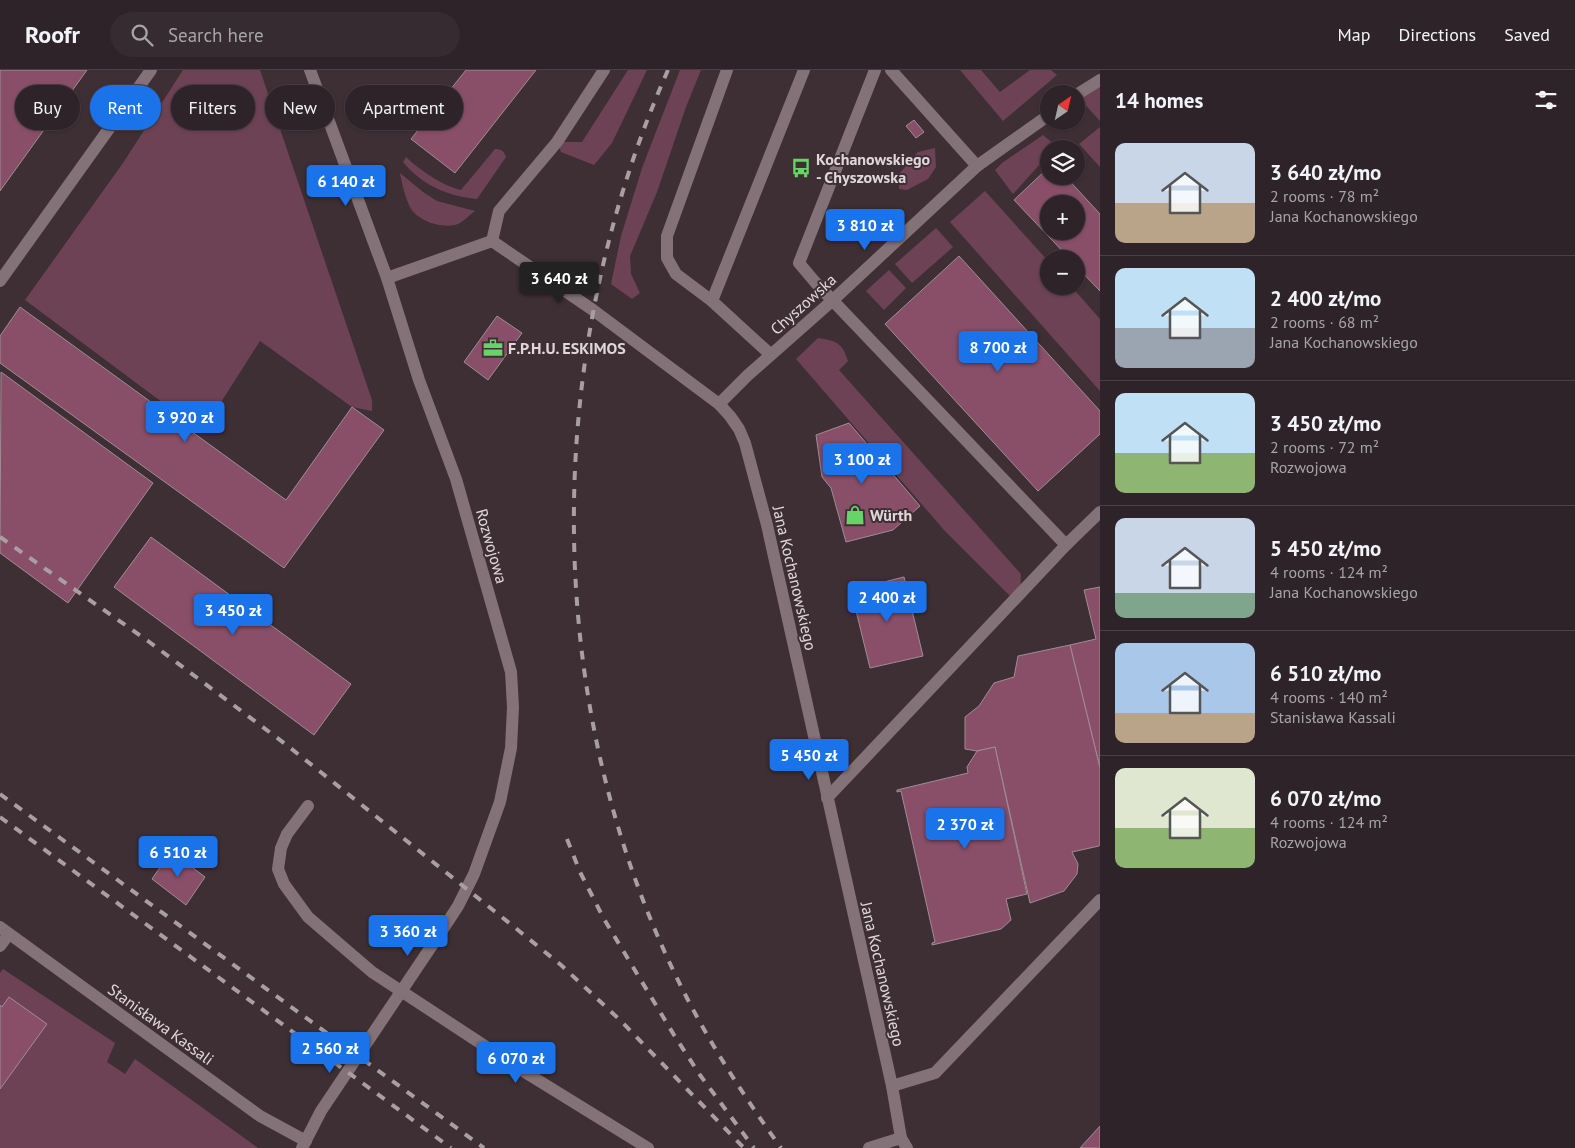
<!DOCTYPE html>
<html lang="en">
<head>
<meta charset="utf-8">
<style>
	:root { --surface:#2e2328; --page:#362b30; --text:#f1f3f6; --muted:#a7a4a8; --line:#494045; --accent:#1a73e8 }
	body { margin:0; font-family:"PT Sans",sans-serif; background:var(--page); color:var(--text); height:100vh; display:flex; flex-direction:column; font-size:19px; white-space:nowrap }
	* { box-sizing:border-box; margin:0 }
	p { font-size:16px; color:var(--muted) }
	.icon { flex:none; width:28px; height:28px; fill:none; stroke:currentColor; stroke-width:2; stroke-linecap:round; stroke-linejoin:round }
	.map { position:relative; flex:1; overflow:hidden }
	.drawer { display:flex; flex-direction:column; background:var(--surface); width:475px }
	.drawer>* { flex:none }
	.top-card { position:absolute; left:15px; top:15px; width:475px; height:45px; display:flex; gap:10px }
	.needle { width:32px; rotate:34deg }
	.tools { position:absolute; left:1040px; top:15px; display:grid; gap:10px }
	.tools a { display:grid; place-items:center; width:45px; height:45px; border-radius:50%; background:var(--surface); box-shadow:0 1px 4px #0004,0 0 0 1px var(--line); font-size:25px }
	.price { position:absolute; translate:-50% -42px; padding:0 11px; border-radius:5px; background:var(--accent); color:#fff; font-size:16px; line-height:32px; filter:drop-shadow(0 1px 2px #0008) }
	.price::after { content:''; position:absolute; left:50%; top:30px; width:15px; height:11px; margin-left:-8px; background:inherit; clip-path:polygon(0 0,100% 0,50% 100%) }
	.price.on { background:#222; color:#fff }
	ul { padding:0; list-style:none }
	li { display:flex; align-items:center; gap:15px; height:125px; padding:0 15px }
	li+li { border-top:1px solid var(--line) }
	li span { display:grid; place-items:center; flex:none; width:140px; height:100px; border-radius:10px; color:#555 }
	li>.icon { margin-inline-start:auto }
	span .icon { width:60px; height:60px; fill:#fffc; stroke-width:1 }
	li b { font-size:21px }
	h2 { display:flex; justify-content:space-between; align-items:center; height:60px; padding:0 15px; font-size:21px }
	.tag { padding:0 18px; border-radius:22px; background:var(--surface); box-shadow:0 1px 4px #0004,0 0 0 1px var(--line); font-size:18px; line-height:45px }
	.tag.on { background:var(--accent); color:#fff }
	header { display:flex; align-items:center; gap:30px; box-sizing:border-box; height:70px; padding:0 25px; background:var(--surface); border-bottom:1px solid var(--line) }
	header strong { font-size:24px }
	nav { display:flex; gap:28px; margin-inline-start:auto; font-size:18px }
	.search { width:350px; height:45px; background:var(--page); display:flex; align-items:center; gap:12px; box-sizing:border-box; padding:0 18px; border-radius:28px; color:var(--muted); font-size:19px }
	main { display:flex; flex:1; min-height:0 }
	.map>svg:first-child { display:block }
	.green { fill:#6e4255 }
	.building { fill:#894f68; stroke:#9f8d94; fill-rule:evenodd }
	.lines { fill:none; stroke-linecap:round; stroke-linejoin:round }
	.minor { stroke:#847279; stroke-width:12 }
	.rail { stroke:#a99ea2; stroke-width:4; stroke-dasharray:9 9; stroke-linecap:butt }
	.labels { text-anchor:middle; stroke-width:4; stroke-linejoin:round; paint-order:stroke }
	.poi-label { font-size:16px; font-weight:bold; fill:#e1d7db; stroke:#3e2f35; text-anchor:start }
	.street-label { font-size:16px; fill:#e1d7db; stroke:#3e2f35 }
</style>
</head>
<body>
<header>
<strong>Roofr</strong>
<div class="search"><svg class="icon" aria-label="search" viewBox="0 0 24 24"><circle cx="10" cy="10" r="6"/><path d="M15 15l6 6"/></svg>Search here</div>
<nav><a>Map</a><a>Directions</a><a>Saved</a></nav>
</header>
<main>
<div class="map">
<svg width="1100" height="1078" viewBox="0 0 1100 1078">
	<rect width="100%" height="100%" fill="#3e2f35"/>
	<g class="green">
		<polygon points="183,0 260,0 372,330 372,341 352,337 260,271 202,362 25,230 123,93"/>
		<polygon points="628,0 647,0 612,73 594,95 561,82 557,72 582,72"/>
		<polygon points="680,0 701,0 686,37 657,122 630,186 631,204 640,223 632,229 611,214 621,166 642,98"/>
		<polygon points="960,0 981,0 1000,22 1030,0 1051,0 1057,5 1003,51"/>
		<polygon points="1100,16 1100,51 1079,28"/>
		<polygon points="1100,57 1100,97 1079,74"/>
		<polygon points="1043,65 1056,76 1053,79 1049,79 1049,84 1013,124 995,100 1002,93"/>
		<polygon points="935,78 936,97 928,109 907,120 899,119 899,104 918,82"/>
		<path d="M495 79C501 79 504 81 506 87L477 129C447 126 422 115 403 92L406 87C418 99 445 117 461 120Z"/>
		<path d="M400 103 423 122 437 131 475 141C469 145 463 153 455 155 441 158 417 151 410 137 405 127 402 114 400 103Z"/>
		<polygon points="985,121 1049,192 1049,216 1071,216 1100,249 1100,321 950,152"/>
		<polygon points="936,158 953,177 912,213 895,194"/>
		<polygon points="889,200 906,218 884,240 866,221"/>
		<path d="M818 268C836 271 842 272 848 291L839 300 1021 504 1020 524 1014 530 944 460 796 289Z"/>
		<polygon points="3,899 115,973 107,992 125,1004 135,989 258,1078 0,1078 0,903"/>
	</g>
	<g class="building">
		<polygon points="0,0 87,0 0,121"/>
		<polygon points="466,0 536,0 455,103 411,69"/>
		<polygon points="914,50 924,62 916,68 906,56"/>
		<path d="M1049 97V106H1065L1100 144V221L1076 196V189H1070L1014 130ZM1049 134H1076V161H1049Z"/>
		<polygon points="959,186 1100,341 1100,364 1038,421 885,254"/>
		<polygon points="20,237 286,430 352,337 384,360 284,498 0,293 0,266"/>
		<polygon points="497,246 522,263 488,310 464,292"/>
		<polygon points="1,302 153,413 68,533 0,483"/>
		<polygon points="849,353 920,436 893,460 846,472 831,418 822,407 816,365"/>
		<polygon points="151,467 351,614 314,665 114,517"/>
		<polygon points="904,507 923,586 870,598 851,520"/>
		<polygon points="1100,517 1100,698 1070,575 1096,569 1084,520"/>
		<polygon points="1070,575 1100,698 1100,774 1099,776 1072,782 1078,794 1077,804 1064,821 1030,833 995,677 977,681 965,679 965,647 979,636 994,613 1014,607 1018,586"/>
		<polygon points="995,677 1027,824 1006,829 1011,850 1001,859 932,875 932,873 935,872 901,721 897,722 897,720 968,703 967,697 977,681"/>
		<polygon points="171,781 205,807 186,835 152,809"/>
		<polygon points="9,927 47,954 0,1019 0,935 2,937"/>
		<polygon points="1100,1056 1100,1078 1080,1078"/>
	</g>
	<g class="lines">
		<g class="minor">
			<polyline points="727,0 667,166 667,188 676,204 712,231 770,284"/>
			<polyline points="875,0 799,193 815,212 1066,475"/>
			<polyline points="891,0 977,96"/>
			<polyline points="1076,25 1100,10"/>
			<polyline points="492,171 499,141 557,72 604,0"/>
			<polyline points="387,208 492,171 593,240 719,334 730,346 739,359 745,373 767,455 892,1016 901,1068 907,1078"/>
			<polyline points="0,211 151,0"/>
			<polyline points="712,231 804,0"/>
			<polyline points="719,334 748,305 833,230 977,96 1049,45"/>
			<polyline points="827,728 1066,475 1100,442"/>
			<polyline points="308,736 287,764 281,778 278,799 284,814 308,847 372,902 523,1001 648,1078"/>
			<polyline points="0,857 260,1046 306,1071"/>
			<polyline points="0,876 9,864"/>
			<polyline points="892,1016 935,1003 1100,830"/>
			<polyline points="302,1078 321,1041 445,856 458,836 474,804 500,732 511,678 513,637 511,602 456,409 419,310 387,208 310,0"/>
			<polyline points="869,1078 901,1068"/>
		</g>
		<g class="rail">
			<path d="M668 0C543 282 540 623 674 902 704 965 741 1022 781 1078"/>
			<polyline points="0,467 148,571 288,676 513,856 561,895 620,950 744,1078"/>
			<polyline points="0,724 484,1078"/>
			<polyline points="0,747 451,1078"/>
			<polyline points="567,769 580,802 604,849 674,965 700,1005 754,1078"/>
		</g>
	</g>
	<defs>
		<symbol id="bus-bare" viewBox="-9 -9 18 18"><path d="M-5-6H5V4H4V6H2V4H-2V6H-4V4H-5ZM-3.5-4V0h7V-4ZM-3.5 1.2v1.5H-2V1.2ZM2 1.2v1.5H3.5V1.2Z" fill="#66d467" stroke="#3e2f35" stroke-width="2.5" paint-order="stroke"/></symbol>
		<symbol id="office-bare" viewBox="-9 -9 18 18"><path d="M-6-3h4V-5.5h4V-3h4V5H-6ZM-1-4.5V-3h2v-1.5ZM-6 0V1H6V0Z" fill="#66d467" stroke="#3e2f35" stroke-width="2.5" paint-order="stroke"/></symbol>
		<symbol id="shop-bare" viewBox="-9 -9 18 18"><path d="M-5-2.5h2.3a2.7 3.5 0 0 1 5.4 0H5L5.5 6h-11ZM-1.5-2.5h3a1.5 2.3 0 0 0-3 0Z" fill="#66d467" stroke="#3e2f35" stroke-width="2.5" paint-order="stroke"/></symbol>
	</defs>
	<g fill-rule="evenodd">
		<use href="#bus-bare" x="787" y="84" width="28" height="28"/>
		<use href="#office-bare" x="479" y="264" width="28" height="28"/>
		<use href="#shop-bare" x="841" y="431" width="28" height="28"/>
	</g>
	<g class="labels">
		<g class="poi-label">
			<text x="816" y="95">Kochanowskiego<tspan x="816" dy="18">- Chyszowska</tspan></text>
			<text x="508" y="284">F.P.H.U. ESKIMOS</text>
			<text x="870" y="451">Würth</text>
		</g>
		<g class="street-label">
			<text transform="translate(803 234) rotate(-42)" y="6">Chyszowska</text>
			<text transform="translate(492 476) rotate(74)" y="6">Rozwojowa</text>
			<text transform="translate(795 508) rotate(77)" y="6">Jana Kochanowskiego</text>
			<text transform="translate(883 904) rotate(77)" y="6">Jana Kochanowskiego</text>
			<text transform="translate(161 954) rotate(36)" y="6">Stanisława Kassali</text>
		</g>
	</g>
</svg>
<div class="tools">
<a><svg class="needle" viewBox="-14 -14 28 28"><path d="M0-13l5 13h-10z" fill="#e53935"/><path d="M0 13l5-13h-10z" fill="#a7a4a8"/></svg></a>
<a><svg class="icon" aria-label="layers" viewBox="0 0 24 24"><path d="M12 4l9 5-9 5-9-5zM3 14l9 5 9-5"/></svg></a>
<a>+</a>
<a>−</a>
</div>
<b class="price" style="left:346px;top:137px">6 140 zł</b>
<b class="price" style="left:865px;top:181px">3 810 zł</b>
<b class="price on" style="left:559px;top:234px">3 640 zł</b>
<b class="price" style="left:998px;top:303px">8 700 zł</b>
<b class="price" style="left:185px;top:373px">3 920 zł</b>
<b class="price" style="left:862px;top:415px">3 100 zł</b>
<b class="price" style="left:887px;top:553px">2 400 zł</b>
<b class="price" style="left:233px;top:566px">3 450 zł</b>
<b class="price" style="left:809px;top:711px">5 450 zł</b>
<b class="price" style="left:965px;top:780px">2 370 zł</b>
<b class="price" style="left:178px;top:808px">6 510 zł</b>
<b class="price" style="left:408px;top:887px">3 360 zł</b>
<b class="price" style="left:330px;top:1004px">2 560 zł</b>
<b class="price" style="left:516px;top:1014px">6 070 zł</b>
<div class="top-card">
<a class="tag">Buy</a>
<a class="tag on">Rent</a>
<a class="tag">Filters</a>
<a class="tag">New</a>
<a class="tag">Apartment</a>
</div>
</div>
<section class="drawer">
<h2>14 homes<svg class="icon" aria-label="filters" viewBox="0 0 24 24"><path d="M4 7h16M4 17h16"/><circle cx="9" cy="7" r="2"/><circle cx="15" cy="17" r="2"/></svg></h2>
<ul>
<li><span style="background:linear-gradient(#c9d6e8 60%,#b9a48a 0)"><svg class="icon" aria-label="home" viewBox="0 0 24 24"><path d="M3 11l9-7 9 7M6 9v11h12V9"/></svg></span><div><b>3 640 zł/mo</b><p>2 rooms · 78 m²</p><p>Jana Kochanowskiego</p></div></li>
<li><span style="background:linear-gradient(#bfe0f5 60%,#9aa5b1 0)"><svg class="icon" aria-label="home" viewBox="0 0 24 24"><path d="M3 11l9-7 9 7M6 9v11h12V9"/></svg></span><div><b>2 400 zł/mo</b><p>2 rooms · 68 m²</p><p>Jana Kochanowskiego</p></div></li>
<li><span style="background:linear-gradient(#bfe0f5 60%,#8fb573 0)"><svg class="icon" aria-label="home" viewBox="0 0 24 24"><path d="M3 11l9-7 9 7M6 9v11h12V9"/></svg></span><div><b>3 450 zł/mo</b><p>2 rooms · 72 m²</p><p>Rozwojowa</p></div></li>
<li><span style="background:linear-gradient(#c9d6e8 75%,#7fa58c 0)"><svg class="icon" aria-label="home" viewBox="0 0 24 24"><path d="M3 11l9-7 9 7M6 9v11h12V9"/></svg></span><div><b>5 450 zł/mo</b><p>4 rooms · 124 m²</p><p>Jana Kochanowskiego</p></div></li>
<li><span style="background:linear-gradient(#a9c7e8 70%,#b9a48a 0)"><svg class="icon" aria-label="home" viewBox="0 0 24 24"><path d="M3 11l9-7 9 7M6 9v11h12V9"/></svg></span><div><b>6 510 zł/mo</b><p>4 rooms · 140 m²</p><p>Stanisława Kassali</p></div></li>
<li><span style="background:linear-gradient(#dfe7d0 60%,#8fb573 0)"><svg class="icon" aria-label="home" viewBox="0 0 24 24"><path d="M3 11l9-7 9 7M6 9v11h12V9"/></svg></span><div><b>6 070 zł/mo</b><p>4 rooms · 124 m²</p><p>Rozwojowa</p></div></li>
</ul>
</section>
</main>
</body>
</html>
